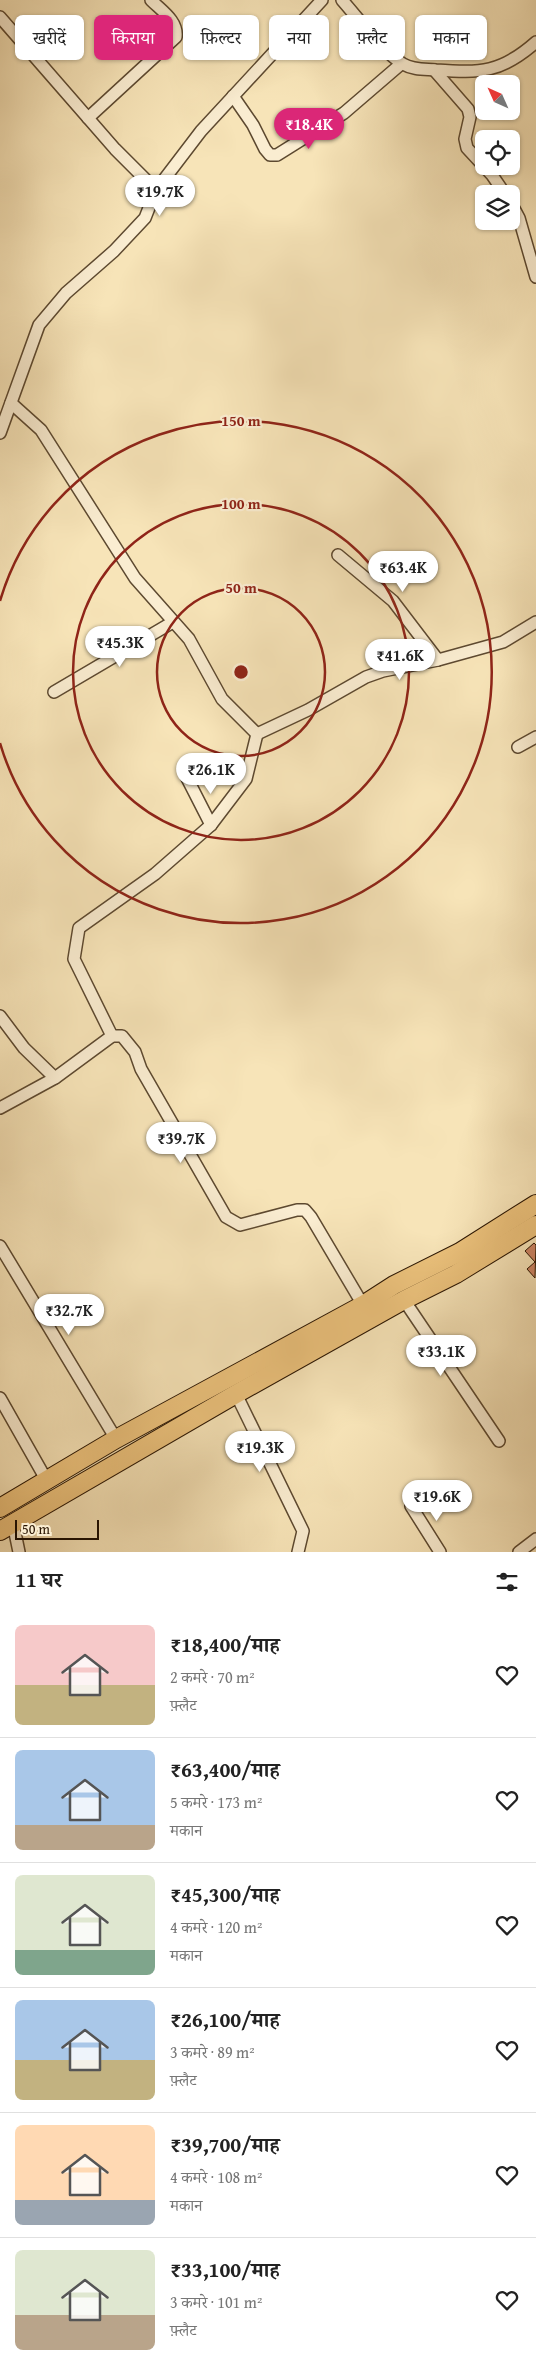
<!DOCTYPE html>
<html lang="hi">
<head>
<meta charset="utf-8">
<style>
	:root { --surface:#fff; --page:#f2f2f2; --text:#222; --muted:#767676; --line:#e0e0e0; --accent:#db2777 }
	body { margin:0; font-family:"Gentium Book Plus","Noto Serif Devanagari",serif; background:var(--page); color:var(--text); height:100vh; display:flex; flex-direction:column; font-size:19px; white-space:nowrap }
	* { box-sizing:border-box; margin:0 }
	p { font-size:16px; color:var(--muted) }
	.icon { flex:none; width:28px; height:28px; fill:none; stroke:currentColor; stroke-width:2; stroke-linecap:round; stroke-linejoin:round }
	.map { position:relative; height:1552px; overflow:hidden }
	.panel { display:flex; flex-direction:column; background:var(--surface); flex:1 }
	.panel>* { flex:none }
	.banner { position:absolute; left:15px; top:15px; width:506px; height:45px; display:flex; gap:10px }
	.needle { width:32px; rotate:315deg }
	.fabs { position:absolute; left:475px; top:75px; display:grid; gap:10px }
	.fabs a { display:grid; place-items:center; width:45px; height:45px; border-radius:8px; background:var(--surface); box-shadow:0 1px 4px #0004; font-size:25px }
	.scale { position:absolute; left:15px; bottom:12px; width:84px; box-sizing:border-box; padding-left:5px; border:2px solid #2a1502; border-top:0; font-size:14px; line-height:18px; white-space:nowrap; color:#2a1502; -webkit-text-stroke:4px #faedd1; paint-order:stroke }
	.price { position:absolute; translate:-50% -42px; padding:0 11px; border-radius:18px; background:#fff; color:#222; font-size:16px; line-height:32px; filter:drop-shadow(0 1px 2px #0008) }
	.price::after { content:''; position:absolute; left:50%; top:30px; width:15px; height:11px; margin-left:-8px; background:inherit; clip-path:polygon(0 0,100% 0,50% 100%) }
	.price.on { background:var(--accent); color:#fff }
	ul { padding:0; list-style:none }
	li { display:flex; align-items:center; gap:15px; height:125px; padding:0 15px }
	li+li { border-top:1px solid var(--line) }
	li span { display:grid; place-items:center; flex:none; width:140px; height:100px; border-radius:8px; color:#555 }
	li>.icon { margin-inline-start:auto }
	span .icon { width:60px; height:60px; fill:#fffc; stroke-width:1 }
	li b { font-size:21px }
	h2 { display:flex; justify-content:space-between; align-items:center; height:60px; padding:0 15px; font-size:21px }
	.chip { padding:0 18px; border-radius:8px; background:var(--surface); box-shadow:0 1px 4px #0004; font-size:18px; line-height:45px }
	.chip.on { background:var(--accent); color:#fff }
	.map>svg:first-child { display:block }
	.building { fill:#ce8666; stroke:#2a1502 }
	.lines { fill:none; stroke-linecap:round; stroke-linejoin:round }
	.minor-casing { stroke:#5d4930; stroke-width:14 }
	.highway-casing { stroke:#2a1502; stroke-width:20 }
	.minor { stroke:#faedd1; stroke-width:11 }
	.highway { stroke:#ecc27c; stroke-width:18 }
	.ring { fill:none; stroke:#8f2418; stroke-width:2.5 }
	.centre { fill:#8f2418; stroke:#faedd1; stroke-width:2.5 }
	.ring-label { font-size:15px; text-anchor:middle; font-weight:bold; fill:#8f2418; stroke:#faedd1; stroke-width:4.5; stroke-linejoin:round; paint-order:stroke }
</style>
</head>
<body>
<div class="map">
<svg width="536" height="1552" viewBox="0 0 536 1552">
	<rect width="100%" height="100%" fill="#f7e4b8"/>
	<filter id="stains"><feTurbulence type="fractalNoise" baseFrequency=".004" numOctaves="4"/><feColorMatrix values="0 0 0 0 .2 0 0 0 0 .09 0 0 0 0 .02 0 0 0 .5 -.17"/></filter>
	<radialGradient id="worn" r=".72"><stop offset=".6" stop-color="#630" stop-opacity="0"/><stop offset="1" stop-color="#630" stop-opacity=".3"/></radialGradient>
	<polygon class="building" points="534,1243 536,1245 535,1278 527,1269 535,1262 525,1251"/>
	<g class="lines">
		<defs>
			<g id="minor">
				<path d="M342 0C358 18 384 53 403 64 413 70 425 69 436 70 481 73 501 73 536 42"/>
				<polyline points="0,17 115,149 156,190"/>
				<polyline points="434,70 468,109 470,117 465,139 467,148 492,175 505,194"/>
				<polyline points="233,96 253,125 265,149 270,155 277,155 344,113 401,64"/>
				<path d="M88 118 176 37C178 21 162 11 151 0"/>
				<polyline points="511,203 519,218 536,277"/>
				<polyline points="11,403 41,430 135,578 189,639 222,699 257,734 246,779 211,825 155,874 79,928 74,959 112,1036"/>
				<polyline points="0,433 39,325 66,293 114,251 145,218 156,190 201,131 322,0"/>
				<polyline points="338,555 393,601 438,660"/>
				<polyline points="54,692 173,622"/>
				<polyline points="257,734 308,710 366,677 383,671 438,660 503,642 536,622"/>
				<polyline points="518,747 536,737"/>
				<polyline points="187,778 211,825"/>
				<polyline points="0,1016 24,1048 55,1078"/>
				<polyline points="0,1108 55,1078 112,1036 122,1036 135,1052 141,1069 226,1217 240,1225 297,1210 305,1210 311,1217 363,1305"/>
				<polyline points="0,1246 116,1439"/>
				<polyline points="404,1300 499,1441"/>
				<polyline points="236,1394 303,1531 298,1552"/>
				<polyline points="0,1398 47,1481"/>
				<polyline points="411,1506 440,1552"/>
				<polyline points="13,1523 19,1552"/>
				<polyline points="519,1552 536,1539"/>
			</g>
			<g id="highway">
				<polyline points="0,1508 116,1439 363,1305 394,1285 460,1252 536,1204"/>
				<polyline points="0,1531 236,1394 404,1300 456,1274 536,1225"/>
			</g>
		</defs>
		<use href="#minor" class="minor-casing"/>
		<use href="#highway" class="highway-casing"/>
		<use href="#minor" class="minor"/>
		<use href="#highway" class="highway"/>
	</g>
	<g class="ring">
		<circle cx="241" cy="672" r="84"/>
		<circle cx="241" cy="672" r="168"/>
		<path d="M0 601A251 251 0 1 1 0 743"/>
	</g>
	<circle cx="241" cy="672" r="8" class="centre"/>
	<g class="ring-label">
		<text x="241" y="426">150 m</text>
		<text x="241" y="509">100 m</text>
		<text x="241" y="593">50 m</text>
	</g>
	<rect width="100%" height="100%" filter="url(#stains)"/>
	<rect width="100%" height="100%" fill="url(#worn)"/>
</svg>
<div class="fabs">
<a><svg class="needle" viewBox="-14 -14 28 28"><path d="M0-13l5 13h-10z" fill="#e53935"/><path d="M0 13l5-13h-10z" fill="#767676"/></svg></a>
<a><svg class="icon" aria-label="locate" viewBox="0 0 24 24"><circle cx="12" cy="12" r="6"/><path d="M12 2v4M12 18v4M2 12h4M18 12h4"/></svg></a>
<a><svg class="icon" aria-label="layers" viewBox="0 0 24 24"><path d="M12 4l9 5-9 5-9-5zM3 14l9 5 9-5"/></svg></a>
</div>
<div class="scale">50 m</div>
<b class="price on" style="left:309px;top:150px">₹18.4K</b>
<b class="price" style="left:160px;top:217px">₹19.7K</b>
<b class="price" style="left:403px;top:593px">₹63.4K</b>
<b class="price" style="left:120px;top:668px">₹45.3K</b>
<b class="price" style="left:400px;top:681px">₹41.6K</b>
<b class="price" style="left:211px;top:795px">₹26.1K</b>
<b class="price" style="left:181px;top:1164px">₹39.7K</b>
<b class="price" style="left:69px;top:1336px">₹32.7K</b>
<b class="price" style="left:441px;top:1377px">₹33.1K</b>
<b class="price" style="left:260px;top:1473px">₹19.3K</b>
<b class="price" style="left:437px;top:1522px">₹19.6K</b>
<div class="banner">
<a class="chip">खरीदें</a>
<a class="chip on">किराया</a>
<a class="chip">फ़िल्टर</a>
<a class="chip">नया</a>
<a class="chip">फ़्लैट</a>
<a class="chip">मकान</a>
</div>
</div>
<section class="panel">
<h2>11 घर<svg class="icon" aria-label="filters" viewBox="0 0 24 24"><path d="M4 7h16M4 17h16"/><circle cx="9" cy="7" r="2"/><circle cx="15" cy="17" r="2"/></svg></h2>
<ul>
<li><span style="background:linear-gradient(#f6c9c9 60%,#c2b280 0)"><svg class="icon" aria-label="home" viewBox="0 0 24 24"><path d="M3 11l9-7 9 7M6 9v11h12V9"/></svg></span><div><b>₹18,400/माह</b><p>2 कमरे · 70 m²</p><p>फ़्लैट</p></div><svg class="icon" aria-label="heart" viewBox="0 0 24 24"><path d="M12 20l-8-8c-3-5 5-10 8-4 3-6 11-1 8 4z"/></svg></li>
<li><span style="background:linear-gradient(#a9c7e8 75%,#b9a48a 0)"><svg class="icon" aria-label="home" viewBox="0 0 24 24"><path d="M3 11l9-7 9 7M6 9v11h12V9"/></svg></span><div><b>₹63,400/माह</b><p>5 कमरे · 173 m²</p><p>मकान</p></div><svg class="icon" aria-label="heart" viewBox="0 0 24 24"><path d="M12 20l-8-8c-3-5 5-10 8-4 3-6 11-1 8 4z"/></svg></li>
<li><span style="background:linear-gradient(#dfe7d0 75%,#7fa58c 0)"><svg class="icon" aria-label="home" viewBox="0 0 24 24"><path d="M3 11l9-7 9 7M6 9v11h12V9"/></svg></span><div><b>₹45,300/माह</b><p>4 कमरे · 120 m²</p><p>मकान</p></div><svg class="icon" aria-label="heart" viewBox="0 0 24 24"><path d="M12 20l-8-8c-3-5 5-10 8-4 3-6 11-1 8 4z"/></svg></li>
<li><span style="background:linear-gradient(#a9c7e8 60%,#c2b280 0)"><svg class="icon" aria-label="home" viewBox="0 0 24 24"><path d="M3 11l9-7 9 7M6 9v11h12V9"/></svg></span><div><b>₹26,100/माह</b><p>3 कमरे · 89 m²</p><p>फ़्लैट</p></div><svg class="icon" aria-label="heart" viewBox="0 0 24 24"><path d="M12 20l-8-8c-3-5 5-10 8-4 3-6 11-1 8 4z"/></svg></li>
<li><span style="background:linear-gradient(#ffd9b3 75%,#9aa5b1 0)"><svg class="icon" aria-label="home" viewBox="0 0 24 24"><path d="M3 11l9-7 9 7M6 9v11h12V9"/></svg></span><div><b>₹39,700/माह</b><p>4 कमरे · 108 m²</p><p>मकान</p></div><svg class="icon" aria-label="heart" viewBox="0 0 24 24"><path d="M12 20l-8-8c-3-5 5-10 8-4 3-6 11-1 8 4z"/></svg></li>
<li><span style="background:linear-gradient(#dfe7d0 65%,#b9a48a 0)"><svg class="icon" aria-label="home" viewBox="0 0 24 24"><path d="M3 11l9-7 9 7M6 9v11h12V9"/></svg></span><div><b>₹33,100/माह</b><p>3 कमरे · 101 m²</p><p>फ़्लैट</p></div><svg class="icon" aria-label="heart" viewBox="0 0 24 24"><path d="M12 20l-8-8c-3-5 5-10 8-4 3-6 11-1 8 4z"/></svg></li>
</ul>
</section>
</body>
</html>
